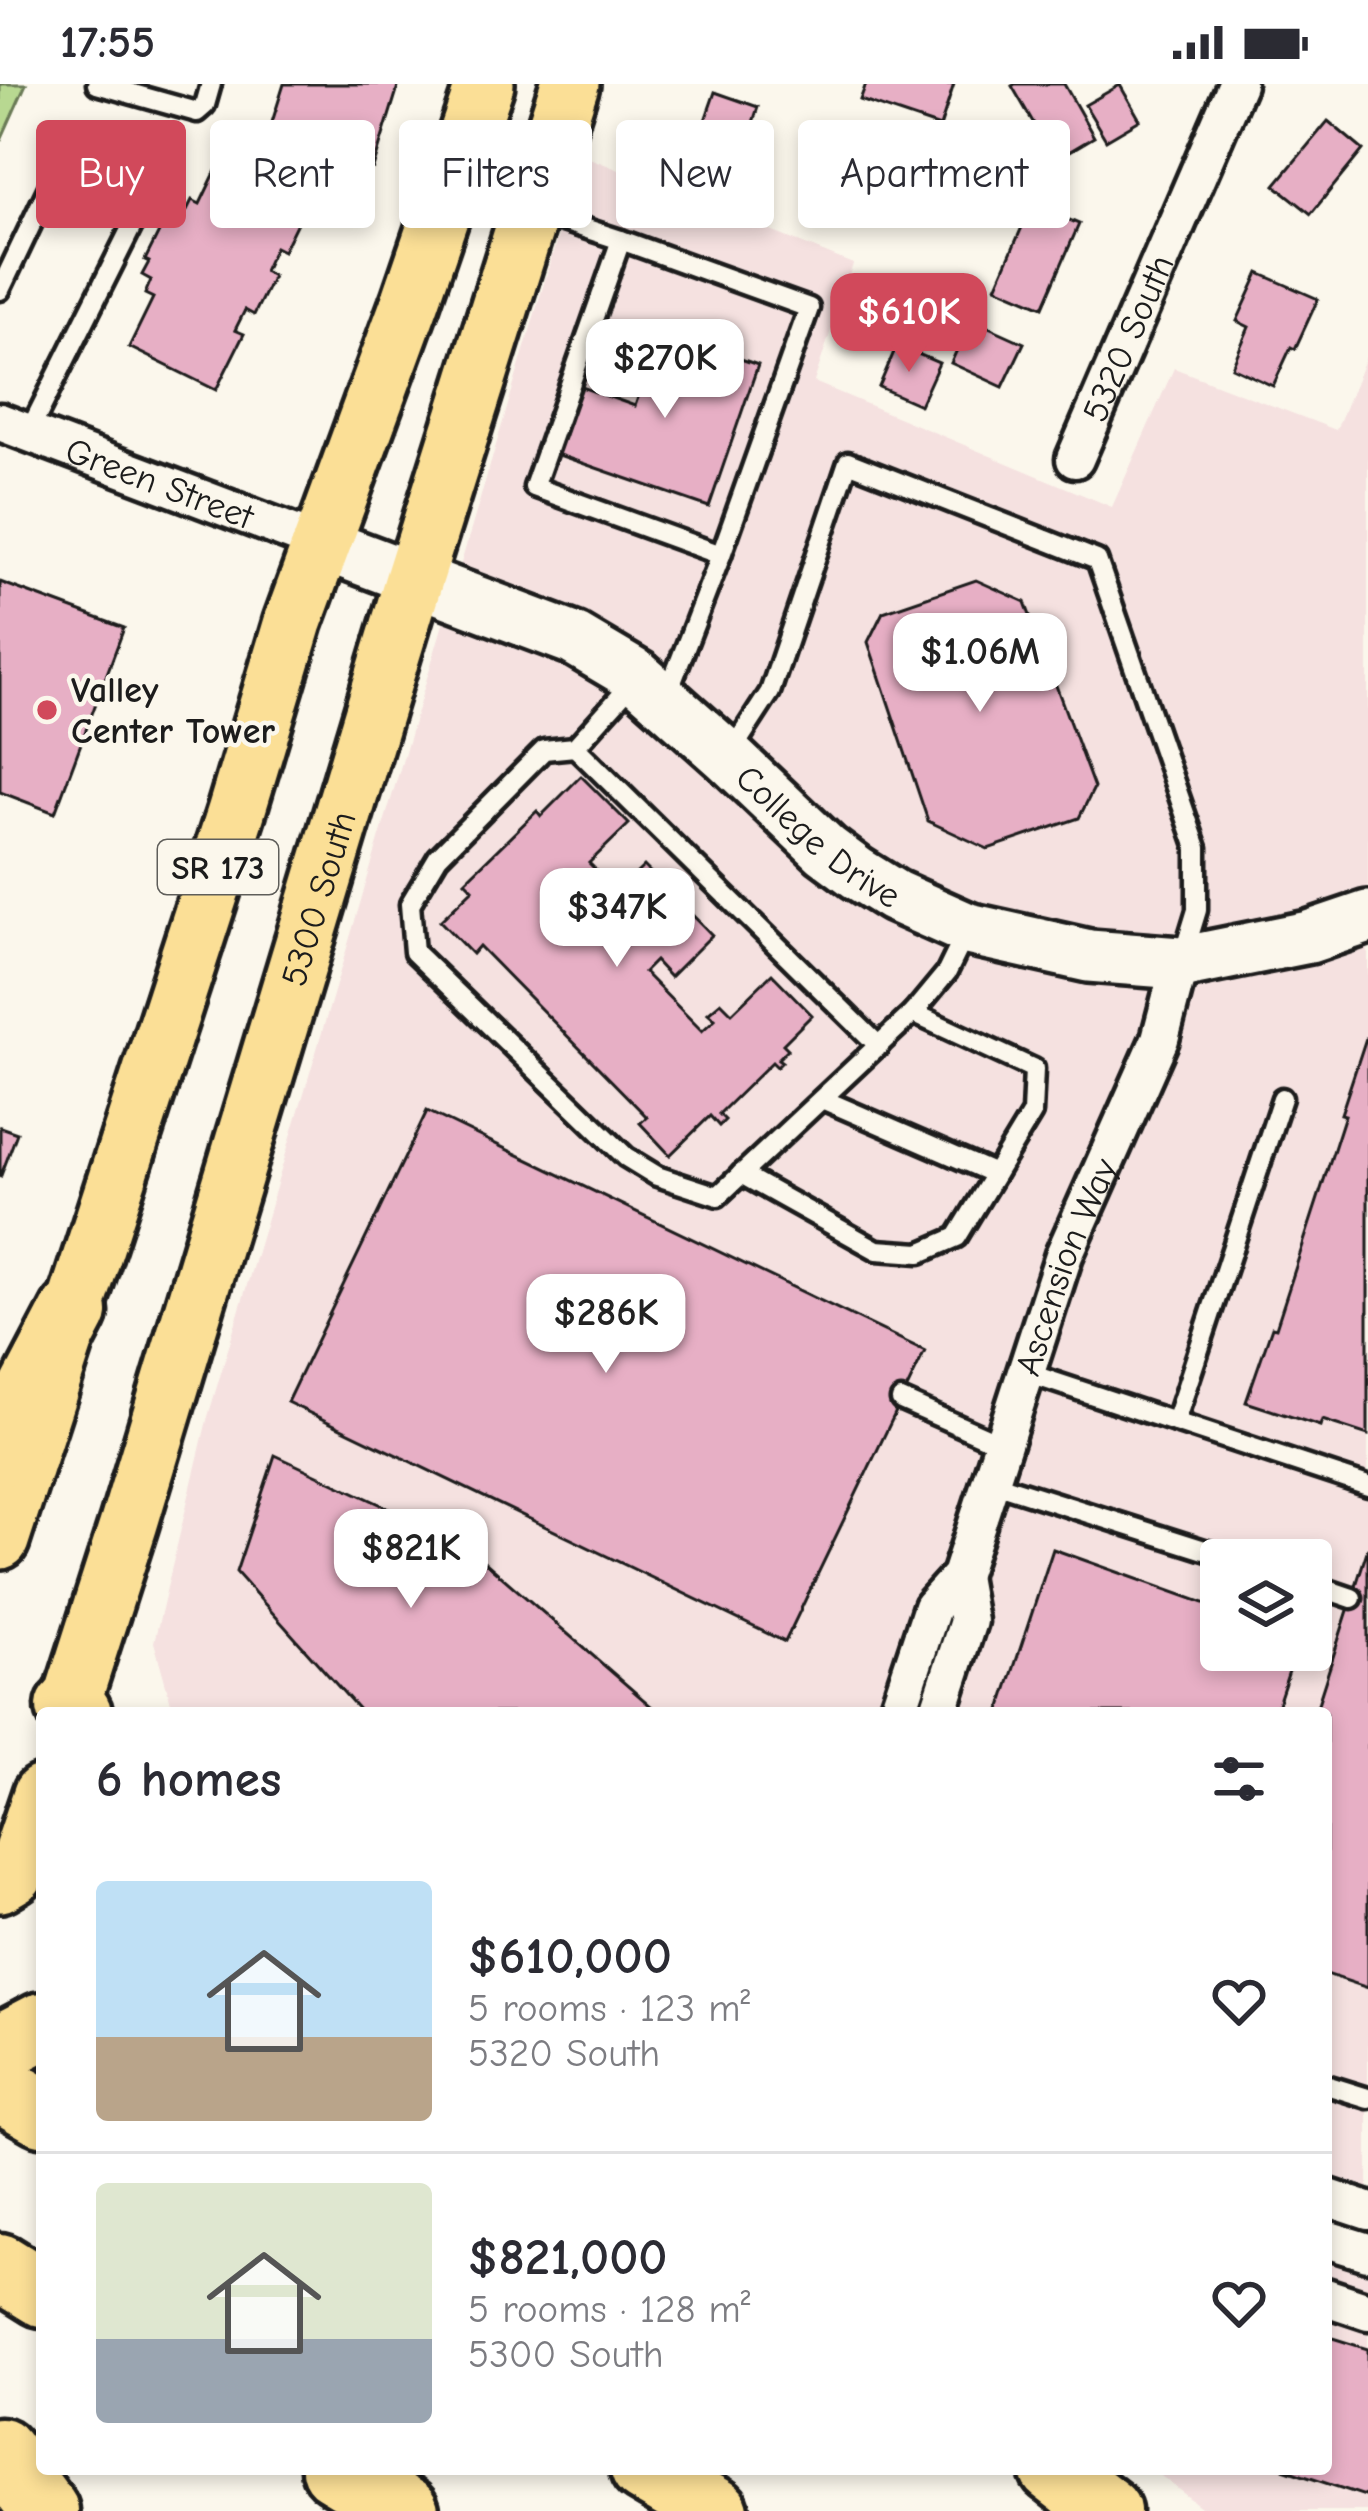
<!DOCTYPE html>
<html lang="en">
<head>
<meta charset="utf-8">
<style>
	:root { --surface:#fff; --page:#f2f2f3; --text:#2b2b33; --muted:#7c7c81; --line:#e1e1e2; --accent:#d1495b }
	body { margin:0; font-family:"Comic Neue",sans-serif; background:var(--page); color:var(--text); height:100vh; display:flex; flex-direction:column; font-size:45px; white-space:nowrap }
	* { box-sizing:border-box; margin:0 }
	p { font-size:39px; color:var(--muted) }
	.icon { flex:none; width:66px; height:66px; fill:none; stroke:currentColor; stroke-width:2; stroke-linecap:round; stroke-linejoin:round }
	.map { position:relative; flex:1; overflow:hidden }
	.details { position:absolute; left:36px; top:1623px; width:1296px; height:768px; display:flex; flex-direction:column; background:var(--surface); border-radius:12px; box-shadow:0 6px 18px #0003 }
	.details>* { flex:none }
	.top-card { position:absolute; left:36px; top:36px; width:1296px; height:108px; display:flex; gap:24px }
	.fabs { position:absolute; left:1200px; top:1455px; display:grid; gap:24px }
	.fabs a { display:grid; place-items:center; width:132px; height:132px; border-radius:12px; background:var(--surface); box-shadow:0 6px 18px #0003; font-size:60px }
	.price { position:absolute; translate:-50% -102px; padding:0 27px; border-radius:24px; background:#fff; color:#222; font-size:39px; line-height:78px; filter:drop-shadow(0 3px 6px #0008) }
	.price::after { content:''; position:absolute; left:50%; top:72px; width:36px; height:27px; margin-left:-18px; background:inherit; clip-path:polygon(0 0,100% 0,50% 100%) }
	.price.on { background:var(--accent); color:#fff }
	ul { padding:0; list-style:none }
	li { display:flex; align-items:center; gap:36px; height:300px; padding:0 60px }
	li+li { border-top:3px solid var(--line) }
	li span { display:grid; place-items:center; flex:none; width:336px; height:240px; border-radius:12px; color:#555 }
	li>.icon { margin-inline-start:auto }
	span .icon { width:144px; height:144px; fill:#fffc; stroke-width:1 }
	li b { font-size:51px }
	h2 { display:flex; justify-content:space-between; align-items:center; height:144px; padding:0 60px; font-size:51px }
	.chip { padding:0 42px; border-radius:12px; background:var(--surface); box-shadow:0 6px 18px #0003; font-size:42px; line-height:108px }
	.chip.on { background:var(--accent); color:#fff }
	.status { display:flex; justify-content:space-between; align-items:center; height:84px; padding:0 60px; background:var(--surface); direction:ltr }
	.status svg { height:33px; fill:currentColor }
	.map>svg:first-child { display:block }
	.built { fill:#f5e1e0; fill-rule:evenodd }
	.green { fill:#b8d891; stroke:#6a7a56; stroke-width:3 }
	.building { fill:#e7afc5; stroke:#1c1c1c; stroke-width:3 }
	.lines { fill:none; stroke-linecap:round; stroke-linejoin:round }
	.lane-casing { stroke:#1c1c1c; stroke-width:27 }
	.street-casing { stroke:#1c1c1c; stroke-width:45 }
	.secondary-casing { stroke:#1c1c1c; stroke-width:60 }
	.primary-casing { stroke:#1c1c1c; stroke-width:66 }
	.highway-casing { stroke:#1c1c1c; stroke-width:75 }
	.lane { stroke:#fbf7ec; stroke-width:18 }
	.street { stroke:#fbf7ec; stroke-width:36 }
	.secondary { stroke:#fbf7ec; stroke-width:51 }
	.primary { stroke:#fbdf96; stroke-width:57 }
	.highway { stroke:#fbdf96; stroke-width:66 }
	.poi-dot { fill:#d1495b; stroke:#fbf7ec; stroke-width:4.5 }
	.labels { text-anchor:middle; stroke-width:9; stroke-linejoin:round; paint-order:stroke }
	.shield { fill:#fbf7ec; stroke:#5f5e5a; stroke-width:3 }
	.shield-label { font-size:33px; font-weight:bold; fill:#1c1c1c }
	.street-label { font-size:36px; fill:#1c1c1c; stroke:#fbf7ec }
	.poi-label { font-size:36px; font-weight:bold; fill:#1c1c1c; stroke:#fbf7ec; text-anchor:start }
</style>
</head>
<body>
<div class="status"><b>17:55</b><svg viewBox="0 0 49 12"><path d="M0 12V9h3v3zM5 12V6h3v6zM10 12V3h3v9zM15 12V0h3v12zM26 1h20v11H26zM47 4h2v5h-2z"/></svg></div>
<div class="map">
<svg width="1368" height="2427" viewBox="0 0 1368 2427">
	<rect width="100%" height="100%" fill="#fbf7ec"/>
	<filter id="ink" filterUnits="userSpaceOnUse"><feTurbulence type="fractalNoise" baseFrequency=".00833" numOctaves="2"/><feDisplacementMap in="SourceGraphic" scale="24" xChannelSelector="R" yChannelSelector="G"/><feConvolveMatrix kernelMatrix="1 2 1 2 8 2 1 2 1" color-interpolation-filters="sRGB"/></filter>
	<g filter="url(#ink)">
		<path class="built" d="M582 71 853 180 814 298 1112 423 1174 284 1336 346 1368 268V2427H1206L1152 2385H1326V1629H181L171 1619 154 1558 207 1336ZM1221 1476H1311V1566H1221Z"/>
		<polygon class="green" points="0,0 26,0 0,58"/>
		<g class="building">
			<polygon points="284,0 399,0 373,84 268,51"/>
			<polygon points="866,0 954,0 940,43 860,16"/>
			<polygon points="1015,0 1064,0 1094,53 1055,76 1012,2"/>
			<polygon points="1120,1 1140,36 1106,56 1085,21"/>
			<polygon points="715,8 758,23 748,54 742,52 726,101 687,88"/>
			<polygon points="1328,37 1363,66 1311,130 1275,101"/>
			<polygon points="223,72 309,114 283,167 275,163 264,187 273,192 254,231 245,226 235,246 244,250 216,306 129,263 153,214 145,210 151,196 142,191 149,178 145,176 165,136 169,138 175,125 185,130 192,116 200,120"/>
			<polygon points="1032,120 1079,140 1043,223 996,203"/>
			<polygon points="1259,189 1318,215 1295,265 1291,263 1273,302 1232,283 1249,243 1237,237"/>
			<polygon points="971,235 1024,259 1003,303 951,279"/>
			<polygon points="661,247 758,281 709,423 553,369 576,301 635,322"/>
			<polygon points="897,261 939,279 920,321 879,303"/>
			<polygon points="976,496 1025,518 1094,704 1079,734 988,765 928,737 868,558 883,528"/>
			<polygon points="0,498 124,544 55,729 0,708"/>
			<polygon points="581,692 629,740 589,779 599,789 585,802 579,796 566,809 591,834 644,782 712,851 670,893 655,877 644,888 702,947 715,935 708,929 721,918 732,929 772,890 812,931 783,960 788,965 778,975 782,978 777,983 772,978 719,1030 725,1036 719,1042 710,1032 670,1071 640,1039 647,1033 479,862 472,870 440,837 473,805 465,797 537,727 541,732"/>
			<polygon points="1366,954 1368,954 1368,1351 1322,1336 1320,1342 1246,1318 1272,1243 1276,1244 1345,1031 1341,1030"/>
			<polygon points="427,1027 925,1267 785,1558 287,1318"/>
			<polygon points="0,1043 17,1049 0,1094"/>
			<polygon points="275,1371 463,1459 659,1629 362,1629 236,1488"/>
			<polygon points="1368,1464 1368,1904 1326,1890 1326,1629 1315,1629"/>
			<polygon points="1053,1465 1221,1525 1221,1566 1296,1566 1275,1629 999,1629"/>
			<polygon points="1326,2252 1368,2265 1368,2413 1283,2385 1326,2385"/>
		</g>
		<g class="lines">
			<defs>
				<g id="lane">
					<polyline points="97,0 197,28 205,21 211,0"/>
					<polyline points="538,129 621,156 809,224 721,471 667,611"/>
					<polyline points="621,156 534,403 721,471"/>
					<polyline points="0,206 69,61 97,52 154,77 154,98 29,348"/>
					<polyline points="637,594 575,663 544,666 438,773 410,820 414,868 626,1073 657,1092 718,1112 913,929 947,888 966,849"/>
					<polyline points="575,663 879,962"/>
					<polyline points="729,671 770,608 848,378 1097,476 1197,764 1197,826 1182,875"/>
					<polyline points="822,1015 995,1090"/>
					<polyline points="741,1090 877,1166 920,1169 957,1153 1032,1029 1034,985 913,929"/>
					<polyline points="1027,1289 1368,1402"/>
					<polyline points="901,1316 1003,1361"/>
					<polyline points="1175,1338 1282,1014"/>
					<polyline points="991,1398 1236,1476"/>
					<polyline points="1311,1500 1352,1514"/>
					<polyline points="1326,2001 1368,2014"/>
				</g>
				<g id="street">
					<path id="s1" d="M0 338 322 460"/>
					<path id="s2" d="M1075 375 1237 0"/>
					<path id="s3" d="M897 1629 932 1523 960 1492 1064 1171 1160 955 1180 879"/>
					<polyline points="938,1629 968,1537 960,1492"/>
					<polyline points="1326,2113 1368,2127"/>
					<polyline points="1326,2155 1368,2168"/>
					<polyline points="1326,2213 1368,2227"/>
				</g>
				<g id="secondary">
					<path id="s4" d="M322 460 574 555 638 593 728 673 826 766 857 789 894 812 968 845 1089 872 1180 879 1309 853 1368 833"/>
				</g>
				<g id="primary">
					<polyline points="0,1456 236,728 293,538 411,216 485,0"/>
					<path id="s5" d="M68 1629 129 1439 414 495 570 0"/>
					<polyline points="0,1799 15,1790 42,1710"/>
				</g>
				<g id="highway">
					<polyline points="0,1369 74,1228"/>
					<polyline points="70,1623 78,1629"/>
					<polyline points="0,1964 42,1942"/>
					<polyline points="0,2004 42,2028"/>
					<polyline points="0,2183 42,2209"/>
					<polyline points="0,2367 45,2427"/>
					<polyline points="335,2385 405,2427"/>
					<polyline points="644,2385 715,2427"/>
					<polyline points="1053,2385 1107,2427"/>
				</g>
			</defs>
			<use href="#lane" class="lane-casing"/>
			<use href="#street" class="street-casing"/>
			<use href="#secondary" class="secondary-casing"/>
			<use href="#primary" class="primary-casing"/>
			<use href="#highway" class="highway-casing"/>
			<use href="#lane" class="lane"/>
			<use href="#street" class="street"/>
			<use href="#secondary" class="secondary"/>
			<use href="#primary" class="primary"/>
			<use href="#highway" class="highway"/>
		</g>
	</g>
	<circle class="poi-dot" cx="47" cy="626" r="12"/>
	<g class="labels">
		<rect class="shield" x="158" y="756" width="120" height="54" rx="9"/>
		<g class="shield-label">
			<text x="218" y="795">SR 173</text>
		</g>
		<g class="street-label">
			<text dy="13" stroke="none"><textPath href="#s2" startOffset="132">5320 South</textPath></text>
			<text dy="13" stroke="none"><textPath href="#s1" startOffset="171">Green Street</textPath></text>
			<text dy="13" stroke="none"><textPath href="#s4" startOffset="585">College Drive</textPath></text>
			<text dy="13" stroke="none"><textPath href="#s5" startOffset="852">5300 South</textPath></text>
			<text dy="13" stroke="none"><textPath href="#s3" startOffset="480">Ascension Way</textPath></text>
		</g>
		<g class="poi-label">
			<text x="71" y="618">Valley<tspan x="71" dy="41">Center Tower</tspan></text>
		</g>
	</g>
</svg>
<div class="fabs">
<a><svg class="icon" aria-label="layers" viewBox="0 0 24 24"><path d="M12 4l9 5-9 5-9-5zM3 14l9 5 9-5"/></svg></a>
</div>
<b class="price on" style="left:909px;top:291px">$610K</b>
<b class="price" style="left:665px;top:337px">$270K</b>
<b class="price" style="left:980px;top:631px">$1.06M</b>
<b class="price" style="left:617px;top:886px">$347K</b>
<b class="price" style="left:606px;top:1292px">$286K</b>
<b class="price" style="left:411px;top:1527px">$821K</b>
<div class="top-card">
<a class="chip on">Buy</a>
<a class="chip">Rent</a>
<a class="chip">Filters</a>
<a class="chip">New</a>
<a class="chip">Apartment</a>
</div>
<section class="details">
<h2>6 homes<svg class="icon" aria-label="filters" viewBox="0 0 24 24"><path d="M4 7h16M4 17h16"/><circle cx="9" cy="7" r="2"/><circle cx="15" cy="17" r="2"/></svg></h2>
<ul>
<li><span style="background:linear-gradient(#bfe0f5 65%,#b9a48a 0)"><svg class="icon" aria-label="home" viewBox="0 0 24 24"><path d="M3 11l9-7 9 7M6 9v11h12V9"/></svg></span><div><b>$610,000</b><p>5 rooms · 123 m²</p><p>5320 South</p></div><svg class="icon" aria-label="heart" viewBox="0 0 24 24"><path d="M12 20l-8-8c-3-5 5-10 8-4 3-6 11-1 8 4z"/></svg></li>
<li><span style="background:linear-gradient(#dfe7d0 65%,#9aa5b1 0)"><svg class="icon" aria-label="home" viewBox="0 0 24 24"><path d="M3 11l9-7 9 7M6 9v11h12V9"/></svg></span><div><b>$821,000</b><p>5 rooms · 128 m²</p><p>5300 South</p></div><svg class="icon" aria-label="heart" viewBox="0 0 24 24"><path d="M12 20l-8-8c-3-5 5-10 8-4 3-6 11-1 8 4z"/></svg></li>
</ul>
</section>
</div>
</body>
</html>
